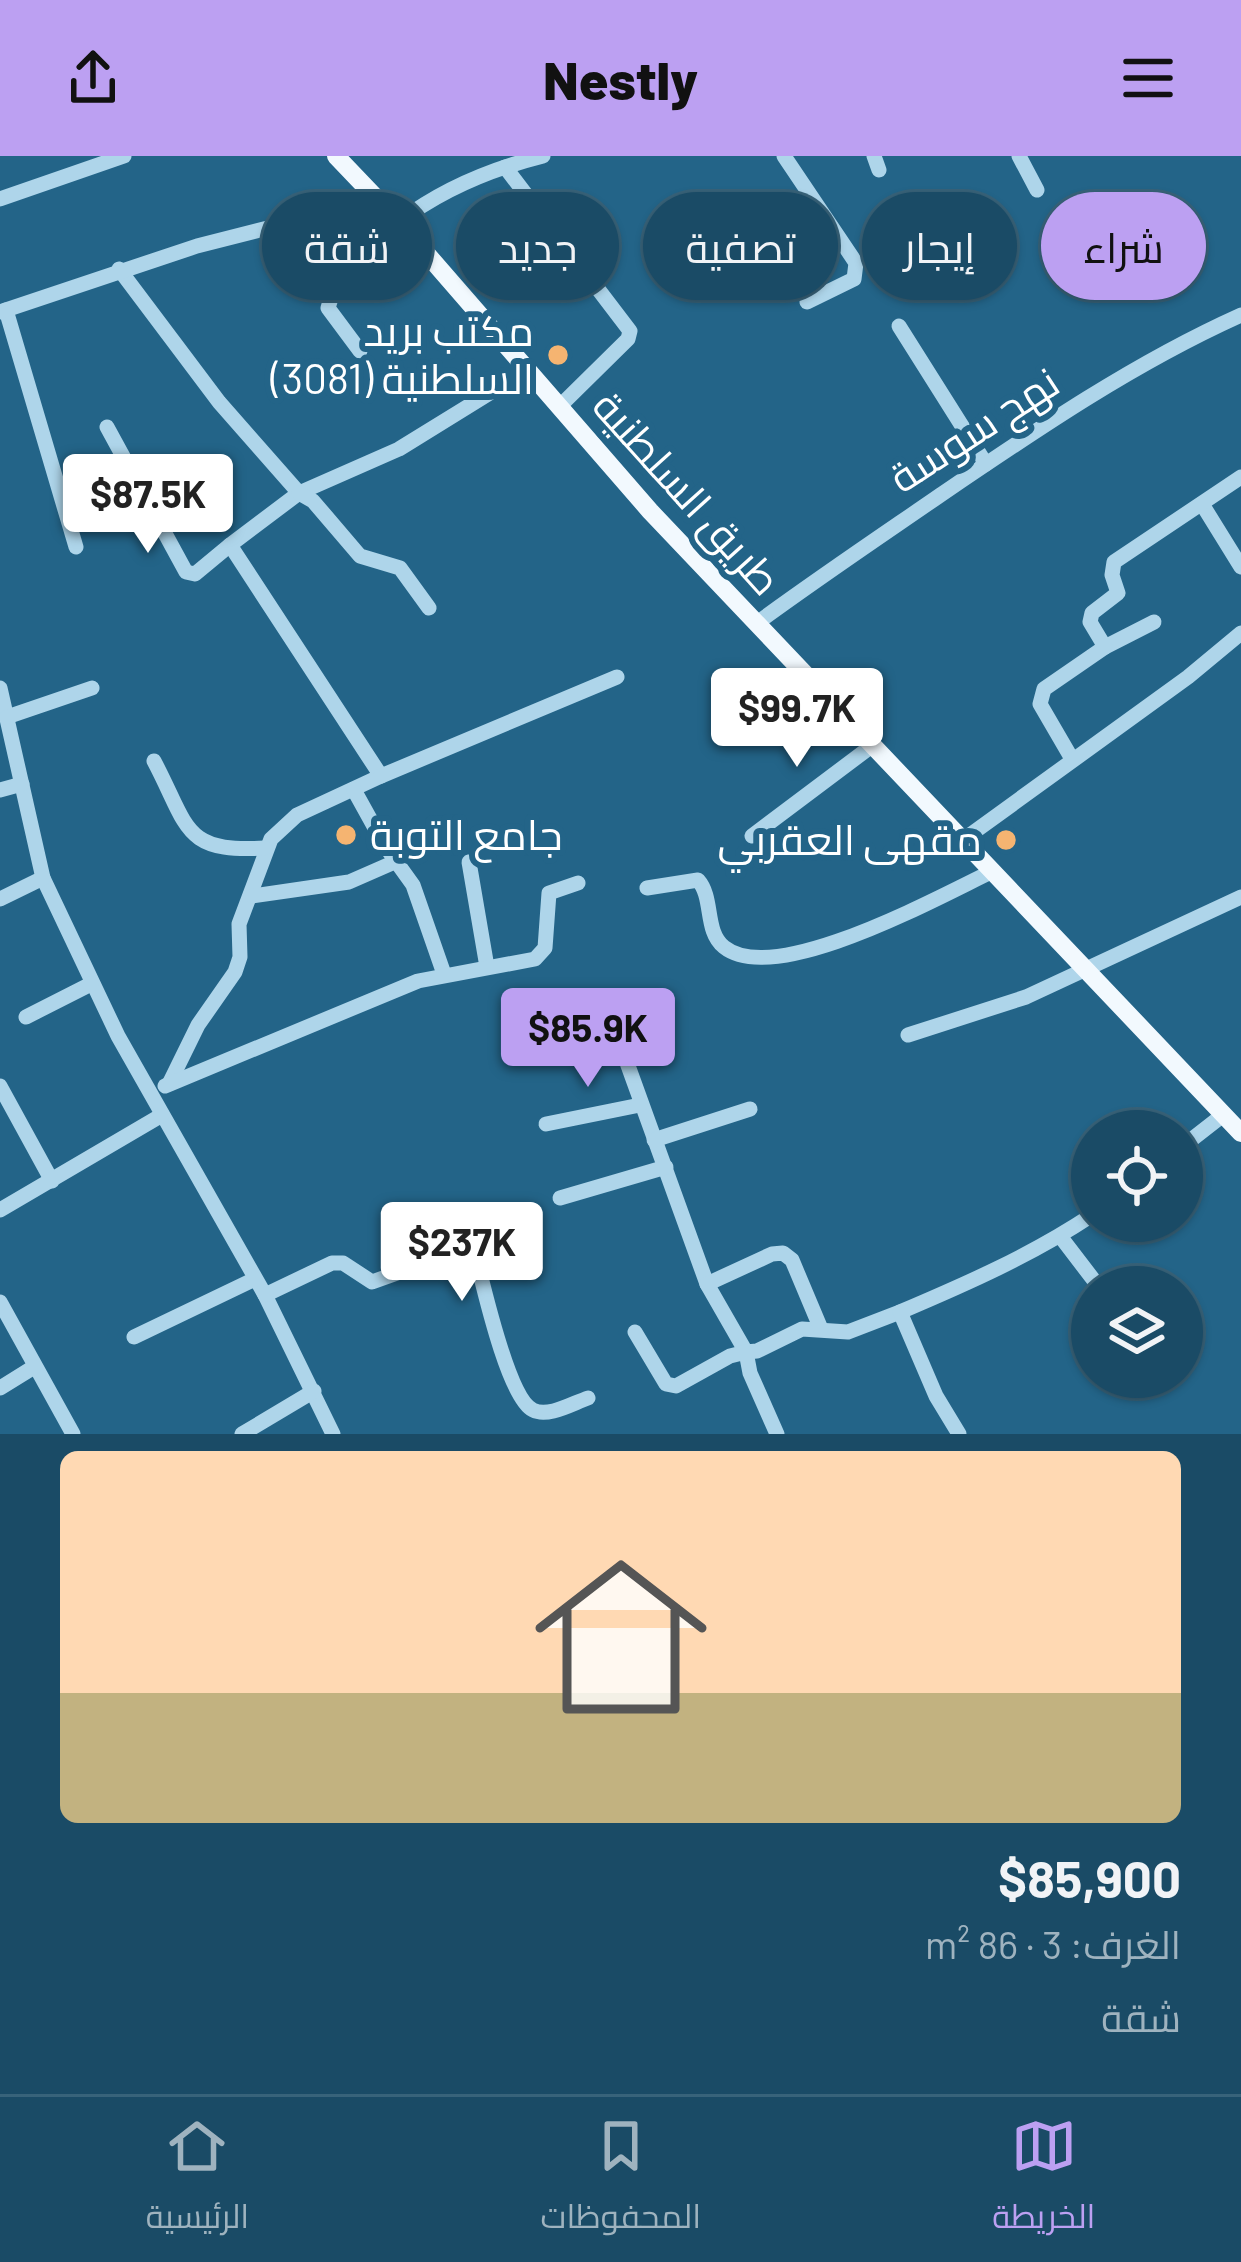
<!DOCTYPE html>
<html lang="ar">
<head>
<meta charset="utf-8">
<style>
	:root { --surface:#1a4b66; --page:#23526c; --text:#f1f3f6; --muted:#9fb3bf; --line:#38637a; --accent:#bca0f2 }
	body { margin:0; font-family:Barlow,Cairo,sans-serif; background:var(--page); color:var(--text); direction:rtl; height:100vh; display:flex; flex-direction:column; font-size:45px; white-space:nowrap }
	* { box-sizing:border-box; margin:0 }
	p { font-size:39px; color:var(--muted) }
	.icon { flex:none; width:66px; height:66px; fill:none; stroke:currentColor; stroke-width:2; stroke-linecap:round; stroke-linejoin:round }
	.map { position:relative; height:1278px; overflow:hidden; direction:ltr }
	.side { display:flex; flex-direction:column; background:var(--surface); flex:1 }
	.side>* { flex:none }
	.banner { position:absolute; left:36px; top:36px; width:1170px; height:108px; direction:rtl; display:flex; gap:24px }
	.fabs { position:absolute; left:1071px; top:954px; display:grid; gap:24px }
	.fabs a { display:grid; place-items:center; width:132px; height:132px; border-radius:50%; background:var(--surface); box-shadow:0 3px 9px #0004,0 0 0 3px var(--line); font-size:60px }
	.price { position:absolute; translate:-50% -102px; padding:0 27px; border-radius:12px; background:#fff; color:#222; font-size:39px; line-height:78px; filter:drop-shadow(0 3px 6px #0008) }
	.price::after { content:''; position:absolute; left:50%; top:72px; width:36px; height:27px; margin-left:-18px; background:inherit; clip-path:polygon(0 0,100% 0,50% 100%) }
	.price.on { background:var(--accent); color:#111 }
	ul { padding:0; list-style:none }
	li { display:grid; align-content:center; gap:24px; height:636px; padding:0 60px }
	li span { display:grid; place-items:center; height:372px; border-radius:18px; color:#555 }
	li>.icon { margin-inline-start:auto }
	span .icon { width:216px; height:216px; fill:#fffc; stroke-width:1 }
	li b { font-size:51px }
	.chip { padding:0 42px; border-radius:54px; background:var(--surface); box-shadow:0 3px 9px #0004,0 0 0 3px var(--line); font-size:42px; line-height:108px }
	.chip.on { background:var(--accent); color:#111 }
	header { display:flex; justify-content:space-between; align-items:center; height:156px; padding:0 60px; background:var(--accent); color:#111; font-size:54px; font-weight:800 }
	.tab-bar { display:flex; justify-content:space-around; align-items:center; height:168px; border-top:3px solid var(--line); background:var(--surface); font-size:33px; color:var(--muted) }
	.tab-bar a { display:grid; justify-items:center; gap:6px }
	.tab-bar .on { color:var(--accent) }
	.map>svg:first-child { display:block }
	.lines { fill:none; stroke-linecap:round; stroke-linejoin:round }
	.minor { stroke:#aed5ea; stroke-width:15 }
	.major { stroke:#f2f9fe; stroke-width:18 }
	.poi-dot { fill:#f5b471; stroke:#236488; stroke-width:4.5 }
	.labels { text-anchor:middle; stroke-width:12; stroke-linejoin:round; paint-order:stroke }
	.poi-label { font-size:42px; fill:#fff; stroke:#236488; text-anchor:end }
	.street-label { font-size:42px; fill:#fff; stroke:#236488 }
</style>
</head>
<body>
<header><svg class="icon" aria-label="menu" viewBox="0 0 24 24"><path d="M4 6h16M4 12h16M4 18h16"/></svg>Nestly<svg class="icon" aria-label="share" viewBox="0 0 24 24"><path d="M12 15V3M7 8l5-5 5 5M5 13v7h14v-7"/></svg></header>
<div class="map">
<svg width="1241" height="1278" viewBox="0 0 1241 1278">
	<rect width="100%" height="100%" fill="#236488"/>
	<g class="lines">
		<g class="minor">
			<polyline points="784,0 856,107 854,123 807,146"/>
			<polyline points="874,0 879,14"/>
			<polyline points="1019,0 1037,34"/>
			<polyline points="505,11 630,175 628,183 559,251"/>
			<polyline points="0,43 124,0"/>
			<path d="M399 66C441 34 491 13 543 0"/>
			<polyline points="119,113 219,246 299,337 230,389 381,620 297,659 271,683 239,768 240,801 235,816 198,869 169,928"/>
			<polyline points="6,154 76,391"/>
			<polyline points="0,156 197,90 347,52 370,35"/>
			<polyline points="899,170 986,308"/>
			<polyline points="360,195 328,152 331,142 415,84"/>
			<polyline points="107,271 186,416 195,418 230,389"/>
			<polyline points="299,337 399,293 527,214"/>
			<polyline points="299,337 313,345 360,400 400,412 429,452"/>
			<polyline points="1202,348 1241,411"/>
			<path d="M757 467C817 423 878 382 939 340 1036 274 1134 207 1241 159"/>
			<polyline points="1105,491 1154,466"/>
			<polyline points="0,532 43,722 118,880 265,1139 333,1278"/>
			<polyline points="7,561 92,532"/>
			<polyline points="1072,603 1040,548 1044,533 1105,491 1090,466 1092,457 1118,437 1112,419 1114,406 1241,321"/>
			<path d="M154 605C189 671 182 697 265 692"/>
			<polyline points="381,620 617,521"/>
			<polyline points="0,634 22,628"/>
			<polyline points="354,634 385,690 413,729 444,818"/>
			<polyline points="752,680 873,589"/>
			<polyline points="963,684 1188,521 1241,477"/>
			<polyline points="469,706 487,811"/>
			<path d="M647 732 698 724C714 742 704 775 724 791 775 832 940 740 993 715"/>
			<polyline points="252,740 349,726 397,705"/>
			<polyline points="0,743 43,722"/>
			<polyline points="26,861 91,828"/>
			<polyline points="908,879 1026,841 1241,741"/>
			<polyline points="626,904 707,1128 746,1196 757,1195 802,1173 848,1176 900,1156"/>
			<polyline points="0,930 52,1025"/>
			<polyline points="165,930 418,825 535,803 545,792 549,737 578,727"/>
			<polyline points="546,968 640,949"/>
			<polyline points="654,984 750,953"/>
			<polyline points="1182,991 1223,959"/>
			<polyline points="560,1042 666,1011"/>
			<polyline points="0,1054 162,959"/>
			<polyline points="1060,1080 1099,1131"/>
			<polyline points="707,1128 772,1098 783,1097 792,1104 821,1173"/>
			<path d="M265 1139 332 1107H343L372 1126 450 1098 467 1097 477 1105C484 1133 509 1243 533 1254 548 1262 573 1247 588 1242"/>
			<polyline points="0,1146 73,1278"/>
			<polyline points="635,1176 666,1228 676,1230 730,1200 746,1196 750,1217 777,1278"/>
			<polyline points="134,1181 255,1123"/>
			<polyline points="1114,1221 1114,1226"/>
			<polyline points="0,1232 34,1211"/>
			<polyline points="242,1278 314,1235"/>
			<path d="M959 1278 936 1240 900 1156C966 1128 1032 1099 1092 1059"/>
		</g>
		<polyline class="major" points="336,0 399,66 650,355 1241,977"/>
	</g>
	<g class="poi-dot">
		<circle cx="558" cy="199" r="12"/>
		<circle cx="346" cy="679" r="12"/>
		<circle cx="1006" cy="684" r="12"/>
	</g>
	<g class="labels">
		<g class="poi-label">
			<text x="534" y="190">مكتب بريد<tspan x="534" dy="48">السلطنية (3081)</tspan></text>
			<text x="370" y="694" text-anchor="start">جامع التوبة</text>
			<text x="982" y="699">مقهى العقربي</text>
		</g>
		<g class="street-label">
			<text transform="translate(974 274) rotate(-33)" y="15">نهج سوسة</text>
			<text transform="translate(687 337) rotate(48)" y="15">طريق السلطنية</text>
		</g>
	</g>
</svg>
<div class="fabs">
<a><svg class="icon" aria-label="locate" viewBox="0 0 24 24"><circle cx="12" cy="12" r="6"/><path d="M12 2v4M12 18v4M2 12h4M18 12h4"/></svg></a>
<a><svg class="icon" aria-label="layers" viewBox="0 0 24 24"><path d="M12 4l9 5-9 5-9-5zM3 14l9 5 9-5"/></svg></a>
</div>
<b class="price" style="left:148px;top:400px">$87.5K</b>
<b class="price" style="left:797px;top:614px">$99.7K</b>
<b class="price on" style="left:588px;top:934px">$85.9K</b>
<b class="price" style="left:462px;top:1148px">$237K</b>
<div class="banner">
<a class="chip on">شراء</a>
<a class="chip">إيجار</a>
<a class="chip">تصفية</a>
<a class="chip">جديد</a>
<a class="chip">شقة</a>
</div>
</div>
<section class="side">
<ul>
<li><span style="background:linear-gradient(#ffd9b3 65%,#c2b280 0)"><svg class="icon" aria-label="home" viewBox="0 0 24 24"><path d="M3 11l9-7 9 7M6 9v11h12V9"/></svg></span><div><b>$85,900</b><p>الغرف: 3 · 86 m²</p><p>شقة</p></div></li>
</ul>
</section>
<nav class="tab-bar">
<a class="on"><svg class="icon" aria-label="map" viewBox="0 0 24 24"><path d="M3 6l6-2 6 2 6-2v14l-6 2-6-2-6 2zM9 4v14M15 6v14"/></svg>الخريطة</a>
<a><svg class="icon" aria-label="saved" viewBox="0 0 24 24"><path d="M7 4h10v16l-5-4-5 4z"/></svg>المحفوظات</a>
<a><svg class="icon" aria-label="home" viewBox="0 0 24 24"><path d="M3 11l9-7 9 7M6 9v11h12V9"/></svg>الرئيسية</a>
</nav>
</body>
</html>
